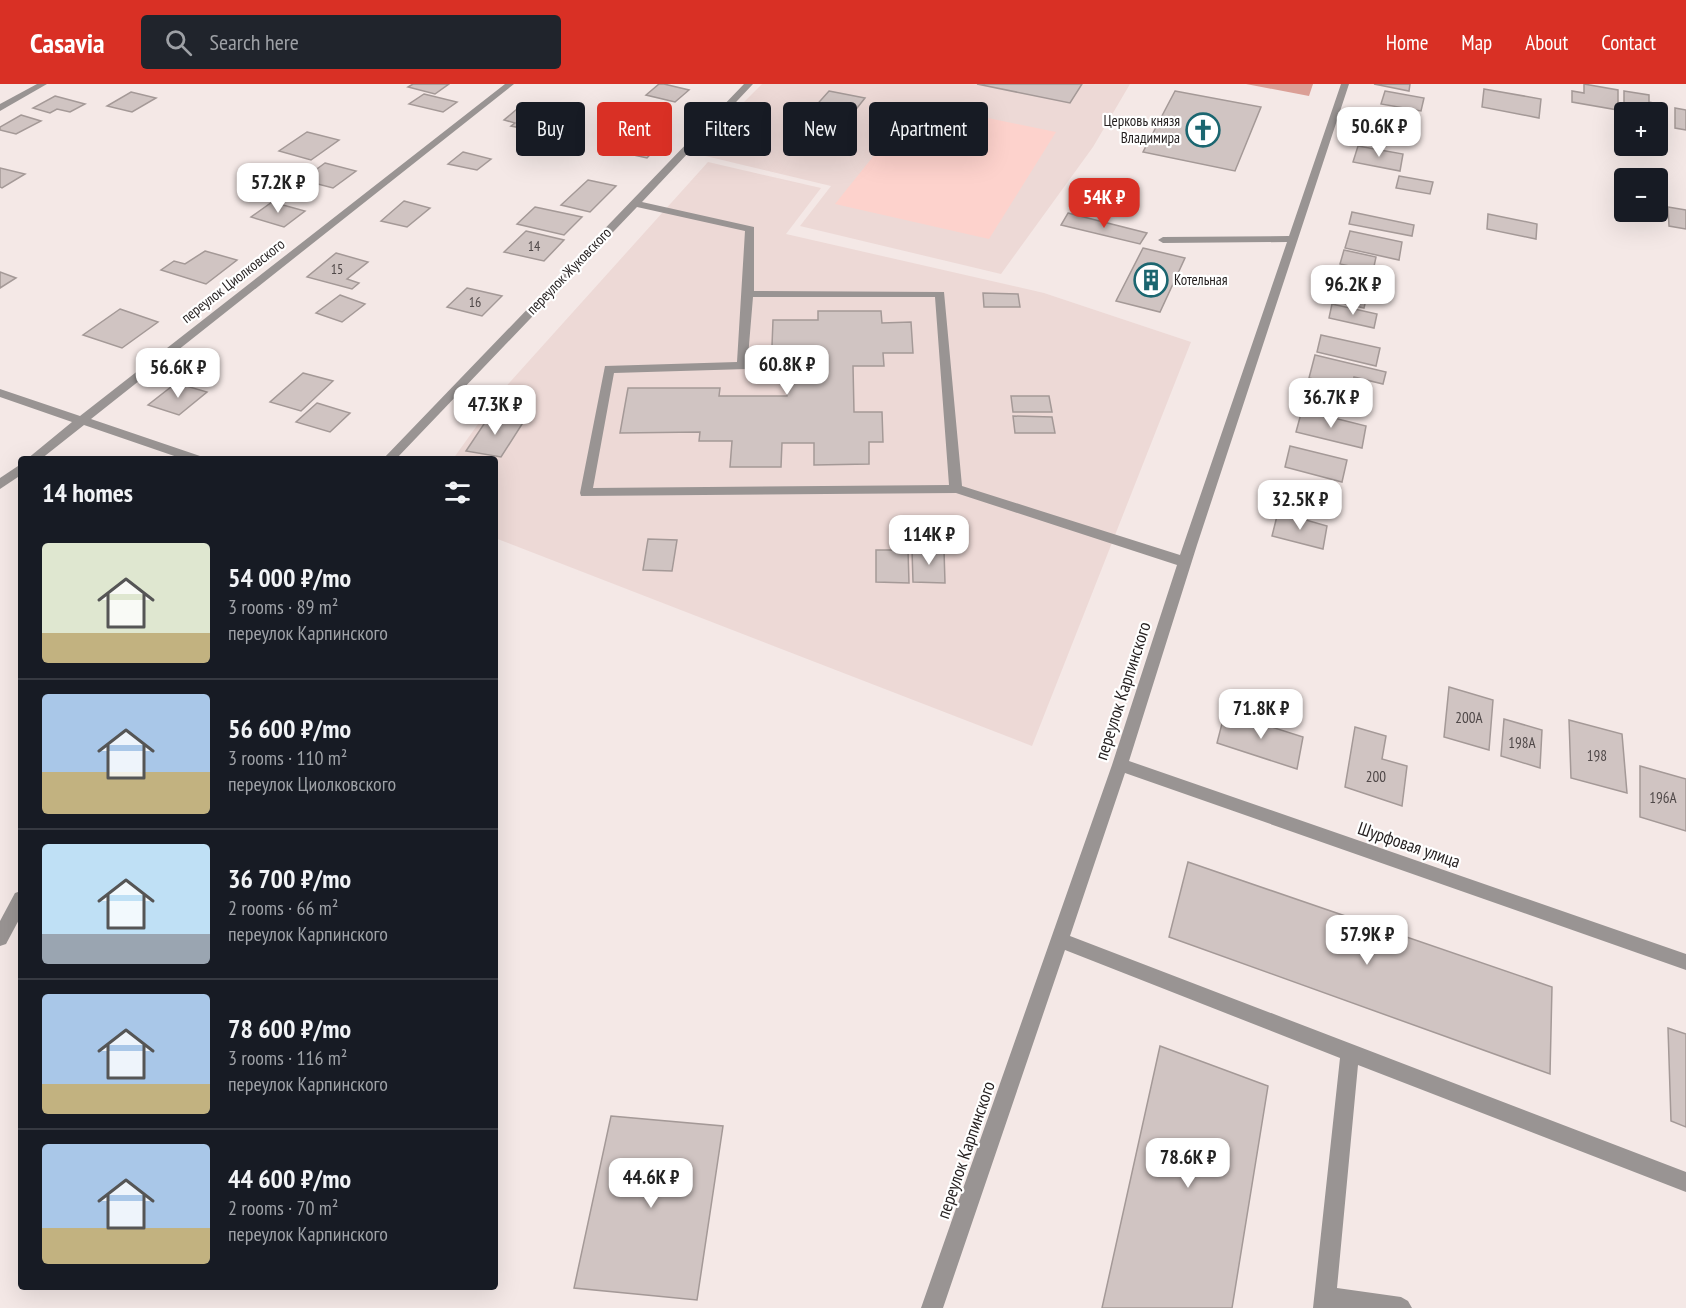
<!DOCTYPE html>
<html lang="en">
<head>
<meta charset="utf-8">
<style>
	:root { --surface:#171b24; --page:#20242c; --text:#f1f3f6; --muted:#9ea1a6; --line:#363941; --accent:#d93025 }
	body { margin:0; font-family:"PT Sans Narrow",sans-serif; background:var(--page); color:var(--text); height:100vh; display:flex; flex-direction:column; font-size:22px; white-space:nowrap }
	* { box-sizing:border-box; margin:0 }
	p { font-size:20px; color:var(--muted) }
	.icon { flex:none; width:33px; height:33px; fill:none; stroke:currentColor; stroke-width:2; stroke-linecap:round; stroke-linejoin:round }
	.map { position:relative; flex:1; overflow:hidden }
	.drawer { position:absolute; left:18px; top:372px; width:480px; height:834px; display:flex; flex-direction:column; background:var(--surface); border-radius:6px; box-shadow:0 6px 24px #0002 }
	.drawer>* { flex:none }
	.guide { position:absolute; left:516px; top:18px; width:570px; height:54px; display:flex; gap:12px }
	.fabs { position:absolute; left:1614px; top:18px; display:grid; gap:12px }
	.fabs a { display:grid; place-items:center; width:54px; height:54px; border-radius:6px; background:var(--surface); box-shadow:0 6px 24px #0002; font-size:30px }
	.price { position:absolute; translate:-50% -51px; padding:0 14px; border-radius:12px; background:#fff; color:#222; font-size:20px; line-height:39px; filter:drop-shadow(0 2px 3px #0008) }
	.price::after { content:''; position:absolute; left:50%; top:36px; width:18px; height:14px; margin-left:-9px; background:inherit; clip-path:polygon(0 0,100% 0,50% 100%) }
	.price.active { background:var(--accent); color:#fff }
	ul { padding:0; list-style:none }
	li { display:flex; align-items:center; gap:18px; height:150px; padding:0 24px }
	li+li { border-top:2px solid var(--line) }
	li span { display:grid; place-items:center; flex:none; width:168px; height:120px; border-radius:6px; color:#555 }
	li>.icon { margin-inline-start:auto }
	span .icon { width:72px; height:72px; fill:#fffc; stroke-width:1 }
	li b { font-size:26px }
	h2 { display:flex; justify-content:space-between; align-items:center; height:72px; padding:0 24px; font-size:26px }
	.tag { padding:0 21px; border-radius:6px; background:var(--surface); box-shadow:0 6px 24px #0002; font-size:21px; line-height:54px }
	.tag.active { background:var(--accent); color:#fff }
	header { display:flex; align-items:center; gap:36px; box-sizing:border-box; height:84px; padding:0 30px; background:var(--accent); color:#fff }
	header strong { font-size:28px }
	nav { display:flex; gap:33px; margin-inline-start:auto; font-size:21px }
	.search { width:420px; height:54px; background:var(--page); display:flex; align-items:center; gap:15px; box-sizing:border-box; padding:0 21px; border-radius:6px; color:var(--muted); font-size:22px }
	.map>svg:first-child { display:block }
	.built { fill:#edd9d6 }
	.green { fill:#fdd2cc }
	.forest { fill:#db9f96 }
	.building { fill:#d0c4c2; stroke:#a49997; stroke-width:1.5 }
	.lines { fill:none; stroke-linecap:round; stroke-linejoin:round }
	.minor { fill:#999493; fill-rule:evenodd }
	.labels { text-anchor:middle; stroke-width:4.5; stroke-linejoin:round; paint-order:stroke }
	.far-number-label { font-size:14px; fill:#4f4848 }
	.far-poi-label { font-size:15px; fill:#241f1f; stroke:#fff; text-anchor:end }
	.far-street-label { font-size:15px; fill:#241f1f; stroke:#fff }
	.number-label { font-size:15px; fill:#4f4848 }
	.street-label { font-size:18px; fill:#241f1f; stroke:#fff }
</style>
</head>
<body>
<header>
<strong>Casavia</strong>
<div class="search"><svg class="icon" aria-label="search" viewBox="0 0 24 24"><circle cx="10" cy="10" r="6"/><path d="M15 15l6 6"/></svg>Search here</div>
<nav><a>Home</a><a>Map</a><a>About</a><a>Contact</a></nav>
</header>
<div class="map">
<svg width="1686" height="1224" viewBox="0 0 1686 1224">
	<rect width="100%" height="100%" fill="#f4e8e6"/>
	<g class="built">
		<polygon points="762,0 1130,0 1093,63 1001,190 800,142 831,102 693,69"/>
		<polygon points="708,78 821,104 786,150 1044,209 1191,258 1032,662 495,454 495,375 453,375 501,308"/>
	</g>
	<polygon class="green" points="916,19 1056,48 989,155 835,120"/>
	<polygon class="forest" points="1246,0 1313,0 1309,12"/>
	<g class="building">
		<polygon points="413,0 449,0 435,10 408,3"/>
		<polygon points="659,0 664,0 689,6 675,18 646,11"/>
		<polygon points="977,0 1082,0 1070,19"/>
		<polygon points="1374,0 1410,0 1409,7"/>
		<polygon points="1584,0 1618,6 1618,26 1572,18 1572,7 1584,9"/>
		<polygon points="1484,5 1541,15 1539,34 1482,23"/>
		<polygon points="829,7 865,14 842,43 804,35"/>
		<polygon points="1175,7 1261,23 1235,87 1143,68"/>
		<polygon points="1385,7 1424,14 1421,27 1381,20"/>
		<polygon points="1624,7 1649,11 1649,18 1658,20 1658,28 1624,22"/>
		<polygon points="131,8 156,14 132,28 107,22"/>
		<polygon points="424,10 457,18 443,28 409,20"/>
		<polygon points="55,12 85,20 70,28 57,25 50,29 33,24"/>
		<polygon points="631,22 668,30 649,48 612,40"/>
		<polygon points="1675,24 1686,26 1686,46 1675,44"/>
		<polygon points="517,25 548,31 537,41 551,44 545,49 511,42 515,39 504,36"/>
		<polygon points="21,31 41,37 16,50 0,46 0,43"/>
		<polygon points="307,48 339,56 311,76 279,67"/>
		<polygon points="638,50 665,55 647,74 620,68"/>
		<polygon points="1358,62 1403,70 1400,87 1353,78"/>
		<polygon points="463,68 491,75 477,86 448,80"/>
		<polygon points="325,79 356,87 333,104 302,96"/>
		<polygon points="0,84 25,90 2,104 0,103"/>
		<polygon points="1399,92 1433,98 1430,110 1396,104"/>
		<polygon points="588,96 616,102 590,128 561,121"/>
		<polygon points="404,117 430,124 407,143 381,137"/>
		<polygon points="272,118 305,127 284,143 251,133"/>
		<polygon points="535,123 582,133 564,151 517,140"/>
		<polygon points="1668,123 1686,126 1686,145 1669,142"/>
		<polygon points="1352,128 1414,141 1412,152 1349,140"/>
		<polygon points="1068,129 1147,149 1140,160 1061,141"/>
		<polygon points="1488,130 1537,140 1536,155 1487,145"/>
		<polygon points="526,147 564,156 544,177 504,168"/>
		<polygon points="1350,147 1402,158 1399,176 1345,164"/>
		<polygon points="1143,164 1185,174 1160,228 1116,217"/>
		<polygon points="1344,166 1376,173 1373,187 1340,180"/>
		<polygon points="205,167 237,176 206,200 161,186 174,177 185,180"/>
		<polygon points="336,169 368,178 347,195 359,199 352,205 307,193"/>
		<polygon points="0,188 16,194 0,204"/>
		<polygon points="1334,195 1369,203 1364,224 1329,216"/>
		<polygon points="467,204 502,212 482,232 447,223"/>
		<polygon points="983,209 1018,210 1020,223 984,223"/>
		<polygon points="340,211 365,220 342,238 316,229"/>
		<polygon points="1332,220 1377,230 1374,244 1329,234"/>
		<polygon points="120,225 158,238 122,264 83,251"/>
		<polygon points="818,227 881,227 882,239 911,238 913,269 883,269 884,282 853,282 854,328 882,328 883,358 869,358 869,380 814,381 814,359 782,359 781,383 730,383 732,357 699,357 700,348 620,349 628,304 720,304 719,312 787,312 789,262 772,262 773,236 818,236"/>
		<polygon points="1321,251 1380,264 1376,282 1317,268"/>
		<polygon points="1315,271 1386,288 1383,300 1354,293 1351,304 1309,294"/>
		<polygon points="303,289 333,297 301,327 270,318"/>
		<polygon points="176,299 207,308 179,331 148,321"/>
		<polygon points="1307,299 1353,311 1348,329 1302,317"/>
		<polygon points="1011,312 1049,312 1052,328 1013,328"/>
		<polygon points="317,319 350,329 330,348 296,338"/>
		<polygon points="1302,326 1366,342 1362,364 1296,348"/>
		<polygon points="490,331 524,337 501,373 466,367"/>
		<polygon points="1013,332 1052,333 1055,349 1015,349"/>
		<polygon points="1290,362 1347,376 1342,398 1285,383"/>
		<polygon points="1278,428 1327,442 1323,465 1272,452"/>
		<polygon points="648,455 677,456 672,487 643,486"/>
		<polygon points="876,466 908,466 909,499 876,498"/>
		<polygon points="912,466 944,466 945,499 913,498"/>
		<polygon points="1449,603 1493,616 1489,666 1444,653"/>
		<polygon points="1225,628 1303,653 1297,685 1217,659"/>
		<polygon points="1504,635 1542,646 1540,684 1501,672"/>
		<polygon points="1569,636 1622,650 1627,709 1571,694"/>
		<polygon points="1355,643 1386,652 1382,675 1407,682 1402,722 1345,703"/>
		<polygon points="1640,682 1686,695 1686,747 1640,733"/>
		<polygon points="1188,778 1552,903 1550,990 1169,853"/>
		<polygon points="1668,944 1686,950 1686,1043 1671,1037"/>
		<polygon points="1160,962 1268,1002 1232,1224 1102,1224"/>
		<polygon points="611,1032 723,1042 697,1216 574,1204"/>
	</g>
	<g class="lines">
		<g class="minor">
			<polygon points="37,0 47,0 0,27 0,20"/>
			<polygon points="505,0 514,0 91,335 200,372 202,375 183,375 84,341 41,375 27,375 72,338 0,313 0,305 80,332"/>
			<path d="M744 0H753L642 118 754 143V207L944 208 962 402 1180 471 1287 158 1163 159 1158 156 1163 153 1289 152 1341 0H1349L1197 461 1129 677 1686 870V886L1125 689 1070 852 1686 1088V1108L1358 981 1337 1204 1401 1213 1408 1217 1412 1224H1313L1340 974 1065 866 943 1224H921L1112 681 1177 481 956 409 581 412 580 409 605 282 737 278 745 147 637 123 396 375H383ZM753 213H935L949 401 593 404 614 289 747 285Z"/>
			<polygon points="21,380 21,391 0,405 0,394"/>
			<polygon points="21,807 21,832 6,860 0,862 0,837 15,809"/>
		</g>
	</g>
	<defs>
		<symbol id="church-ring" viewBox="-11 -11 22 22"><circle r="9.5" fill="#fff" stroke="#1b6670" stroke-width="1.5"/><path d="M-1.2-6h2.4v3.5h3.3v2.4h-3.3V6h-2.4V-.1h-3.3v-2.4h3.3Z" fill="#1b6670"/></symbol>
		<symbol id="building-ring" viewBox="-11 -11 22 22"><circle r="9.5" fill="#fff" stroke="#1b6670" stroke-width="1.5"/><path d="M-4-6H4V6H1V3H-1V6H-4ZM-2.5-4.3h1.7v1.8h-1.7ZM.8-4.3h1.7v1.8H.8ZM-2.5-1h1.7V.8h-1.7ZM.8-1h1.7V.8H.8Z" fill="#1b6670"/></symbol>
	</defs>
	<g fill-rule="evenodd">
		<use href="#church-ring" x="1184" y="27" width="38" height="38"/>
		<use href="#building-ring" x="1132" y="177" width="38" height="38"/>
	</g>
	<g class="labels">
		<g class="far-number-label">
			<text x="534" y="167">14</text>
			<text x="337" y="190">15</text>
			<text x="475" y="223">16</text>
		</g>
		<g class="far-poi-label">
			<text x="1180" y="42">Церковь князя<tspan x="1180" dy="17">Владимира</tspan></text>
			<text x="1174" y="201" text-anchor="start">Котельная</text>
		</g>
		<g class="far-street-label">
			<text transform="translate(569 187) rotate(-46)" y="5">переулок Жуковского</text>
			<text transform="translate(233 197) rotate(-38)" y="5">переулок Циолковского</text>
		</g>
		<g class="number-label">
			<text x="1469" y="639">200А</text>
			<text x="1522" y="664">198А</text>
			<text x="1597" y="677">198</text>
			<text x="1376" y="698">200</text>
			<text x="1663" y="719">196А</text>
		</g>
		<g class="street-label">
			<text transform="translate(1123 607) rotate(-72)" y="6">переулок Карпинского</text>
			<text transform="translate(1409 761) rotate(19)" y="6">Шурфовая улица</text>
			<text transform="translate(966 1066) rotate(-71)" y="6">переулок Карпинского</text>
		</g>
	</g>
</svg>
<div class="fabs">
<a>+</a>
<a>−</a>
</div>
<b class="price" style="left:1379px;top:74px">50.6K ₽</b>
<b class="price" style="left:278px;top:130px">57.2K ₽</b>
<b class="price active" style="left:1104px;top:145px">54K ₽</b>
<b class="price" style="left:1353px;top:232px">96.2K ₽</b>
<b class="price" style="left:787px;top:312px">60.8K ₽</b>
<b class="price" style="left:178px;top:315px">56.6K ₽</b>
<b class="price" style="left:1331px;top:345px">36.7K ₽</b>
<b class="price" style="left:495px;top:352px">47.3K ₽</b>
<b class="price" style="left:1300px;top:447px">32.5K ₽</b>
<b class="price" style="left:929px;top:482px">114K ₽</b>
<b class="price" style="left:1261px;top:656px">71.8K ₽</b>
<b class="price" style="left:1367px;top:882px">57.9K ₽</b>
<b class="price" style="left:1188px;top:1105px">78.6K ₽</b>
<b class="price" style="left:651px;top:1125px">44.6K ₽</b>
<div class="guide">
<a class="tag">Buy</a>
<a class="tag active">Rent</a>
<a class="tag">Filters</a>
<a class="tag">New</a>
<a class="tag">Apartment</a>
</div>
<section class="drawer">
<h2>14 homes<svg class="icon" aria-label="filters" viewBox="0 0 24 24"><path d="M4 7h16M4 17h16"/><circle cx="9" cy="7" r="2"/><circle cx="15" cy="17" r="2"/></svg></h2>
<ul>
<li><span style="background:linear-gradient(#dfe7d0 75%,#c2b280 0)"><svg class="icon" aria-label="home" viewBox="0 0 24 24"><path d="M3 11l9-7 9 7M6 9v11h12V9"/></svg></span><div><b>54 000 ₽/mo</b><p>3 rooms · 89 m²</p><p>переулок Карпинского</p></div></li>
<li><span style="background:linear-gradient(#a9c7e8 65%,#c2b280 0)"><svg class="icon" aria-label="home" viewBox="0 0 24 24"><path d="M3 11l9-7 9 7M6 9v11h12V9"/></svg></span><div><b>56 600 ₽/mo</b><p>3 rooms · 110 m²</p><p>переулок Циолковского</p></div></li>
<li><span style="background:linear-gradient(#bfe0f5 75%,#9aa5b1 0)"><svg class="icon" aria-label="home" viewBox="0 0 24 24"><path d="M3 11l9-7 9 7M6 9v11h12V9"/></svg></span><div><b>36 700 ₽/mo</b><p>2 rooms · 66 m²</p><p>переулок Карпинского</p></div></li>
<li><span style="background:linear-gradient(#a9c7e8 75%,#c2b280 0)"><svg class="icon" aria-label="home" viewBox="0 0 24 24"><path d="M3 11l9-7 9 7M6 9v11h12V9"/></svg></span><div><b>78 600 ₽/mo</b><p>3 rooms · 116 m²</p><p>переулок Карпинского</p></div></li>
<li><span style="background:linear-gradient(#a9c7e8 70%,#c2b280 0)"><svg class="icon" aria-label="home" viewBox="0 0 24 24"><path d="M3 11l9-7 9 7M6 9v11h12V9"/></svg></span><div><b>44 600 ₽/mo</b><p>2 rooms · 70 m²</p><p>переулок Карпинского</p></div></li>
</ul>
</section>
</div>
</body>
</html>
